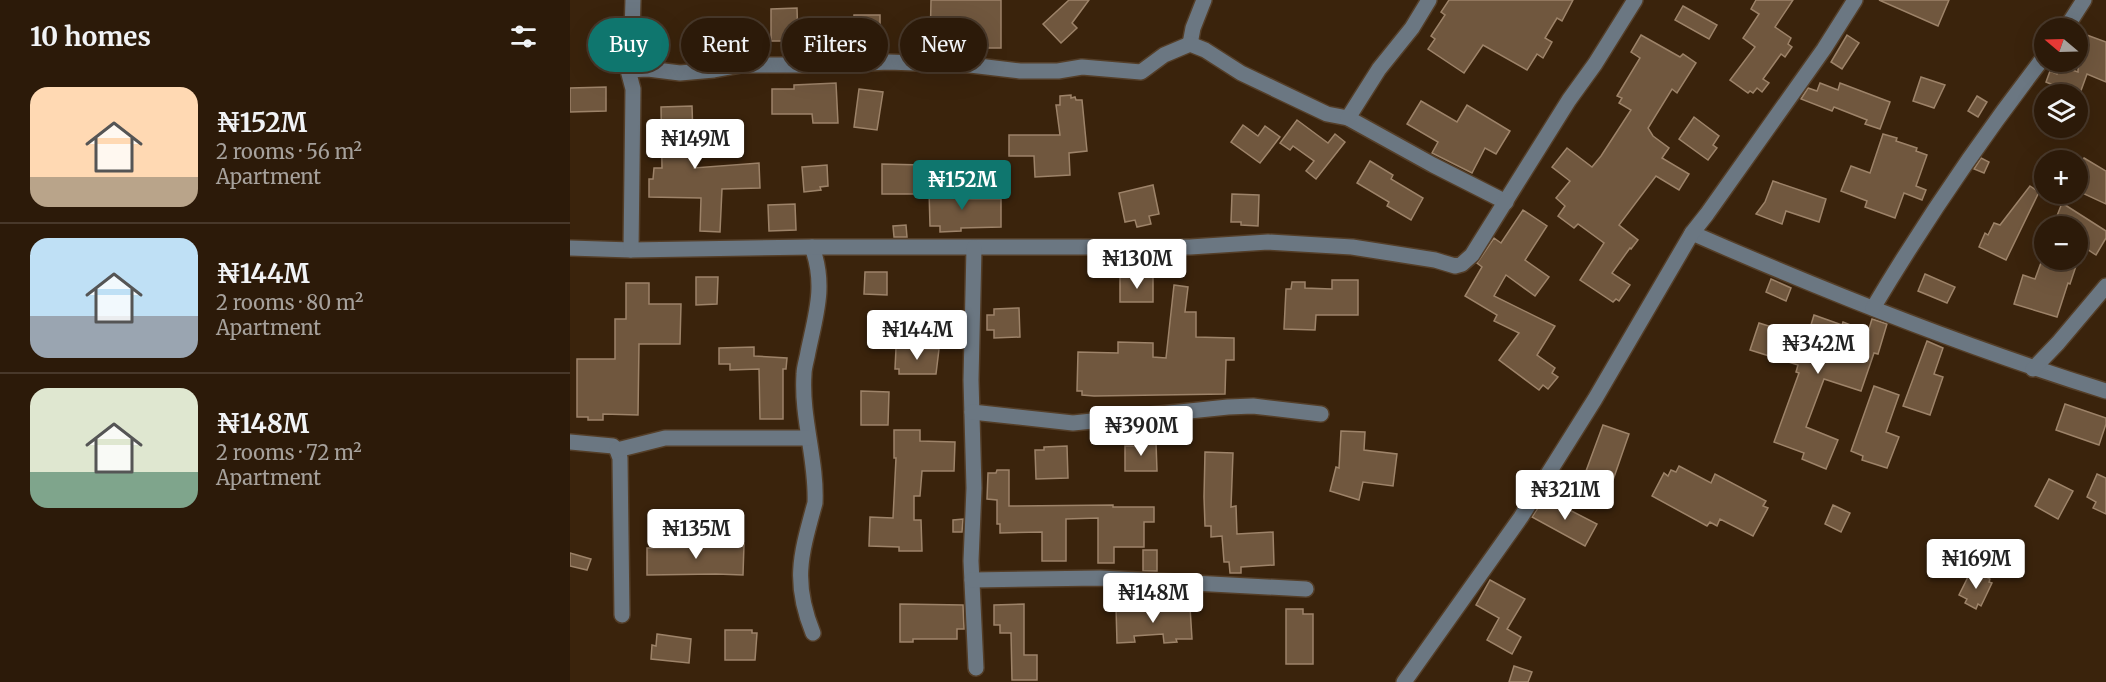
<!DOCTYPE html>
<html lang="en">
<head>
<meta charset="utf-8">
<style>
	:root { --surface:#2c1a09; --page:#342312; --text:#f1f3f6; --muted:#a6a19c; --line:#48382a; --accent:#0f766e }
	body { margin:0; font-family:Merriweather,serif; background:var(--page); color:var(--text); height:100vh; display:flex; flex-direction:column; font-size:22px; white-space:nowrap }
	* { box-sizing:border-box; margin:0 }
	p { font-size:20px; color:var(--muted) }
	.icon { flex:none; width:33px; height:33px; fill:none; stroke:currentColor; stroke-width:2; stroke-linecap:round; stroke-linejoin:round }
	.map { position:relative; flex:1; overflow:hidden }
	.drawer { display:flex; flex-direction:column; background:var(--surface); width:570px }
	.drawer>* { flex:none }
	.banner { position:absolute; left:18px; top:18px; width:570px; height:54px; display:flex; gap:12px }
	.needle { width:39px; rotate:289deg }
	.tools { position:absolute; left:1464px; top:18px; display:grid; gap:12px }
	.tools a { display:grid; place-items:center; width:54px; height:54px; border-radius:50%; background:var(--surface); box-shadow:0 6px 24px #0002,0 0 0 2px var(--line); font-size:30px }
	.price { position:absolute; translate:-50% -51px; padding:0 14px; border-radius:6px; background:#fff; color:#222; font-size:20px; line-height:39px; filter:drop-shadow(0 2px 3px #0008) }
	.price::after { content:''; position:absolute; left:50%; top:36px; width:18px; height:14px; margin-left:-9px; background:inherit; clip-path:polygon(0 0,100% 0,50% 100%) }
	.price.on { background:var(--accent); color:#fff }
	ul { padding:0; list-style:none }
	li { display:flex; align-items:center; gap:18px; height:150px; padding:0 30px }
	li+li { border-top:2px solid var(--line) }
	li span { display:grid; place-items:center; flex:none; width:168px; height:120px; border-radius:18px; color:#555 }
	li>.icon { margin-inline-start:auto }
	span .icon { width:72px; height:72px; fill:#fffc; stroke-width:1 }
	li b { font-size:26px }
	h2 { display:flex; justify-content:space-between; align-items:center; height:72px; padding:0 30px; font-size:26px }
	.tag { padding:0 21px; border-radius:27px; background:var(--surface); box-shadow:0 6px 24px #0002,0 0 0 2px var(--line); font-size:21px; line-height:54px }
	.tag.on { background:var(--accent); color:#fff }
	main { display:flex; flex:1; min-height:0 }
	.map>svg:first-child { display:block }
	.building { fill:#70573e; stroke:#9d8369; stroke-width:1.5 }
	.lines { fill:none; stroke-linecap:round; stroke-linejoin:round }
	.minor-casing { stroke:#543e28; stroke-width:18 }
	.minor { stroke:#6b7782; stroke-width:15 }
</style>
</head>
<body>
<main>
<section class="drawer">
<h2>10 homes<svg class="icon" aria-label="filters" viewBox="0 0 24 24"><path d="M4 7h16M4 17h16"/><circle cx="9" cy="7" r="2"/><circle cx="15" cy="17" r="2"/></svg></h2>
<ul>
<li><span style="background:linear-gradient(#ffd9b3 75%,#b9a48a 0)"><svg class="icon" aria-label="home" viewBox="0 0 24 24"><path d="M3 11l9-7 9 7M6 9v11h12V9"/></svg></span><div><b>₦152M</b><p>2 rooms · 56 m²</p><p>Apartment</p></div></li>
<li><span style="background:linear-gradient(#bfe0f5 65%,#9aa5b1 0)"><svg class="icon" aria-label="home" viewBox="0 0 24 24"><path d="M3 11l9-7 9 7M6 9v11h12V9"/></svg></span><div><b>₦144M</b><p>2 rooms · 80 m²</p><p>Apartment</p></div></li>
<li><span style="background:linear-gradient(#dfe7d0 70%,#7fa58c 0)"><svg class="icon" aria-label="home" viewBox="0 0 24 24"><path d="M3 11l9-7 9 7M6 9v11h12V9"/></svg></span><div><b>₦148M</b><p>2 rooms · 72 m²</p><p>Apartment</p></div></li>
</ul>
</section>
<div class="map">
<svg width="1536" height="682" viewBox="0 0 1536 682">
	<rect width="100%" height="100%" fill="#3a230c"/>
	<g class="building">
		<polygon points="361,0 431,0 431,48 402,48 402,41 373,40 373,47 360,47"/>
		<polygon points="499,0 519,0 502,23 507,28 491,43 473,24"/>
		<polygon points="879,0 1003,0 992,21 987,18 975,38 982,42 973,58 967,54 957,70 913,45 894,73 858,49 865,39 861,36 875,15 871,12"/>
		<polygon points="1186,0 1223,0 1205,27 1221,38 1218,44 1222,47 1215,57 1211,54 1193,79 1199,83 1192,92 1187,88 1183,93 1180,91 1178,93 1160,80 1185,47 1173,38 1189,14 1181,9"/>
		<polygon points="1309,0 1379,0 1368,26"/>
		<polygon points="1113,6 1147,25 1139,39 1105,20"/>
		<polygon points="227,8 228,41 201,41 201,9"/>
		<polygon points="284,15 310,15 310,45 283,45"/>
		<polygon points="1514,34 1536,42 1536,82 1517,74 1509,96 1508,94 1479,94 1483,85 1476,82 1480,71 1487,74 1490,66 1508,72 1508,51"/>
		<polygon points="1071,35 1110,57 1113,54 1126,63 1107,93 1102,89 1078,128 1083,136 1099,148 1092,158 1119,174 1109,190 1086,176 1049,225 1068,240 1061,249 1060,248 1042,273 1060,285 1049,301 1046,299 1043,302 1010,280 1034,243 1008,224 1004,228 988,216 995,206 986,198 1000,181 982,167 997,148 1022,167 1031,156 1061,110 1049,103 1052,98 1047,96 1070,58 1061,52"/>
		<polygon points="1277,35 1289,43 1272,69 1261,62"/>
		<rect x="170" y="40" width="19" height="15"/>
		<polygon points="1351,77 1375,85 1364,108 1343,101"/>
		<polygon points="266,83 268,123 243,123 242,114 202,114 202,89 224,89 224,85"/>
		<polygon points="1250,83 1268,90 1270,83 1320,102 1310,129 1295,124 1297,120 1264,107 1262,111 1231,99 1238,88 1247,91"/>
		<polygon points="36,87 36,111 0,112 0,88"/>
		<polygon points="289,89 313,92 307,130 284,127"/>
		<polygon points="501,95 501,98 505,97 506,100 512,100 517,151 499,153 500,175 465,177 464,156 439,156 439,135 490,135 486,105 490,105 490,96"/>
		<polygon points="1407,96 1417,102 1408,117 1398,111"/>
		<polygon points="851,101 887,122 897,105 940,131 926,154 915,148 902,173 862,153 868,142 837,124"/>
		<polygon points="122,106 124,168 189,163 190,188 152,189 150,232 130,231 131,198 79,197 79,179 83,179 84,168 92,168 91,107"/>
		<polygon points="1124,117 1149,136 1143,145 1147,148 1138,160 1109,139"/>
		<polygon points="727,120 758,143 765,134 775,142 746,179 736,171 744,161 723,146 720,150 710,143"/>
		<polygon points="673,125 688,136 695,126 710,137 690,163 661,142"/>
		<polygon points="1313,134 1327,138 1326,141 1347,148 1346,151 1357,155 1346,186 1356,190 1352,200 1334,193 1325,218 1295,207 1297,201 1271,191 1281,166 1300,173"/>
		<polygon points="1411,158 1419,162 1414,173 1404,169"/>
		<polygon points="1514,158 1536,171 1536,204 1508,191 1508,169"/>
		<polygon points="800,161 823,175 821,179 853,198 841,220 817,206 819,202 787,183"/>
		<polygon points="312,164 353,165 352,194 312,194"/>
		<polygon points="257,165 258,186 250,187 251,190 234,192 232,167"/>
		<polygon points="1203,181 1256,199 1249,222 1216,211 1212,224 1186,214 1195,202"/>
		<polygon points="583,185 589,214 579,216 581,224 567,227 565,220 555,222 549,193"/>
		<polygon points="1460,186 1469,192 1436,260 1409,247 1415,233 1418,235 1424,223 1430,225"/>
		<polygon points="390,189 390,199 431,199 431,227 391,228 391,231 370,232 370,226 360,226 359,190"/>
		<polygon points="662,194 689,195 688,226 671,225 671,222 661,222"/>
		<polygon points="1492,203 1536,231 1536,238 1526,255 1508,243 1508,226 1483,226"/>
		<polygon points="225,204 226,230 199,231 198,205"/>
		<polygon points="953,210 977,226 955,260 979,277 965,296 936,275 924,296 985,326 967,355 985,368 982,373 988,377 978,389 973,385 969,390 929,360 949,333 924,321 927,315 895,296 912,267 907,263 924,238 931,243"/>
		<polygon points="336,225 337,237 324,237 323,226"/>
		<polygon points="1472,260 1508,260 1500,284 1498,283 1487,317 1444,304 1453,275 1465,279"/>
		<polygon points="295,272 317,272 317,295 294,294"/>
		<polygon points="1355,274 1385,287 1377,303 1348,291"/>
		<polygon points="126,277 148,277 147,304 126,305"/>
		<rect x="550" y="277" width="33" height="25"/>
		<polygon points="1201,279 1221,288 1216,301 1196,292"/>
		<polygon points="762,280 788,280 788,315 746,315 745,330 714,329 716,289 721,289 722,282 735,282 735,288 762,289"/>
		<polygon points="56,283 79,283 79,304 111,304 110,344 69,344 68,415 33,414 33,420 18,420 18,417 7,417 7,359 45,359 45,319 56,319"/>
		<polygon points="604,285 618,287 615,312 626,312 626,337 664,338 664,360 656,360 655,394 524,396 512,395 512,391 507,391 508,352 548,353 548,342 583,343 583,357 596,358"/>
		<polygon points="449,308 450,337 424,338 424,330 417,330 417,315 424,315 424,309"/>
		<polygon points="1244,315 1272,325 1273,322 1298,332 1302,319 1317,324 1308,354 1304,353 1291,391 1254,379 1236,427 1268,440 1256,469 1232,459 1234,453 1204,442 1229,373 1226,372 1228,365 1180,350 1189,323 1237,338"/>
		<polygon points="1357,341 1373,348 1364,374 1373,377 1360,415 1333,406"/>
		<polygon points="184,347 184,356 217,358 216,369 213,369 213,419 190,419 189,369 160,370 160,364 149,364 149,348"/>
		<polygon points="326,348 369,349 366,374 329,374 329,369 325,369"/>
		<polygon points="1304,386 1329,395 1316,432 1329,437 1317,468 1292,460 1293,456 1281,451"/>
		<polygon points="291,391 319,392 318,425 291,425"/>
		<polygon points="1495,404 1536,418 1536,424 1529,445 1486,430"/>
		<polygon points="1033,425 1059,434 1043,480 1016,471"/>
		<polygon points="324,430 350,430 350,441 385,442 384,471 352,471 350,496 344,496 344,520 351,520 352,551 329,551 329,547 299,546 300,517 323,518 326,458 324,458"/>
		<polygon points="771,431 795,432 794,450 827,454 823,486 793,482 789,500 760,491 766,467 769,468"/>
		<polygon points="570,441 586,442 587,471 555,471 555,446 570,446"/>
		<polygon points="497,446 498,478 466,479 465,450 474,450 474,447"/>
		<polygon points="635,452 663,453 661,507 666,506 667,534 703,532 704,565 671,567 671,573 660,573 659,562 654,562 652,536 641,537 641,526 635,526 634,497"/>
		<polygon points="1109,466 1141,483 1145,474 1196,501 1193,506 1198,508 1183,536 1150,519 1147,526 1140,522 1137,526 1082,496 1094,473 1098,476 1101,470 1106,472"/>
		<polygon points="427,470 439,470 439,506 543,505 543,507 584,507 584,522 574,522 574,547 544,547 544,563 528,563 528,518 496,519 496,561 472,561 472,532 430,533 430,524 427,524 427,500 417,499 418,473 426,473"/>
		<polygon points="1527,474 1536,478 1536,514 1523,508 1526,502 1517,497"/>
		<polygon points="1479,479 1503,491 1488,519 1465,506"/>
		<polygon points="977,494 987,500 986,503 1027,524 1015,546 962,517"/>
		<polygon points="1263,505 1280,513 1271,532 1255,524"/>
		<polygon points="393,519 392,532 383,532 383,520"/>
		<polygon points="147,544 174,544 173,575 146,574 77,575 77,548 147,547"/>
		<rect x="573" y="550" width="14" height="21"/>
		<polygon points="0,553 21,559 17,570 0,566"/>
		<polygon points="1400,573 1409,577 1410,573 1420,579 1419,582 1422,583 1411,606 1408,604 1406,609 1395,603 1397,599 1389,595"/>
		<polygon points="920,580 955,599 937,629 951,637 942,654 917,640 929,618 906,605"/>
		<polygon points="330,604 393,605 394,629 387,629 387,639 343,639 343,642 330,642"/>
		<polygon points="454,604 454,655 467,655 467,680 442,680 441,633 430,633 430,625 424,625 424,605"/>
		<polygon points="546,607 563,607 563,609 570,610 620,607 622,639 606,639 607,642 594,643 593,634 564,636 565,642 547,643"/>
		<polygon points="716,609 733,609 733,614 743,614 743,664 716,664"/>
		<polygon points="155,630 182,630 182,633 187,633 185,660 155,660"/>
		<polygon points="87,634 121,639 119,663 81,659 82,645 86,646"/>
		<polygon points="944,666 962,672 958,682 939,682"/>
	</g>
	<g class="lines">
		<defs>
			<g id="minor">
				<polyline points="1496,28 1514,0"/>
				<polyline points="620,44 623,28 634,0"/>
				<polyline points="58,70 78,69 110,73 144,70 171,65 256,65 318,62 400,65 450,71 488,71 512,67 571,72 594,55 620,44 635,50 671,73 757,114 778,118 863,165 936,202"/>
				<polyline points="778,118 809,69 842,28 859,0"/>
				<path d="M1122 233C1259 293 1394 347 1536 391"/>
				<path d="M242 247C256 285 246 314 238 352 237 359 234 367 234 374 231 418 247 460 245 503 231 554 222 581 243 633"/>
				<polyline points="0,248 61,250 242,247 620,247 698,242 782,247 865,260 885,266 892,264 902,255 999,100 1025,64 1065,0"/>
				<polyline points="404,248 401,380 404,488 401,561 406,668"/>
				<polyline points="61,250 63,89 58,70 62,32 63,0"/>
				<path d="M1303 308C1355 221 1412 137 1474 57"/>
				<polyline points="1463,369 1488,343 1536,286"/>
				<polyline points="402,412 503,423 658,407 683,406 751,414"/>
				<polyline points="0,442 43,446 47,450 50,458 52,615"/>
				<polyline points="47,450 95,438 238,438"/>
				<polyline points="402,580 530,578 736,589"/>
				<polyline points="834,682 951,517 1025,399 1122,233 1137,214 1254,49 1285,0"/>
			</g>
		</defs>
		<use href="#minor" class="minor-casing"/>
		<use href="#minor" class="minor"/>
	</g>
</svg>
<div class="tools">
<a><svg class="needle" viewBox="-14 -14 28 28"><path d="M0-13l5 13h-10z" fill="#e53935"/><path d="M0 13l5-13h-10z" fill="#a6a19c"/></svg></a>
<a><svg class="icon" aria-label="layers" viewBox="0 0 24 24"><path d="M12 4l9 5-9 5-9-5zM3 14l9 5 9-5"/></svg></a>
<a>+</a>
<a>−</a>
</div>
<b class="price" style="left:125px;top:170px">₦149M</b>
<b class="price on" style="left:392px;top:211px">₦152M</b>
<b class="price" style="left:567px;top:290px">₦130M</b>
<b class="price" style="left:347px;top:361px">₦144M</b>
<b class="price" style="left:1248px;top:375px">₦342M</b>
<b class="price" style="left:571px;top:457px">₦390M</b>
<b class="price" style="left:995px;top:521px">₦321M</b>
<b class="price" style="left:126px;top:560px">₦135M</b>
<b class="price" style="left:1406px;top:590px">₦169M</b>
<b class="price" style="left:583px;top:624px">₦148M</b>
<div class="banner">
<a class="tag on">Buy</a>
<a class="tag">Rent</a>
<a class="tag">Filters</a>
<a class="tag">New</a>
</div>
</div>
</main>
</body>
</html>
